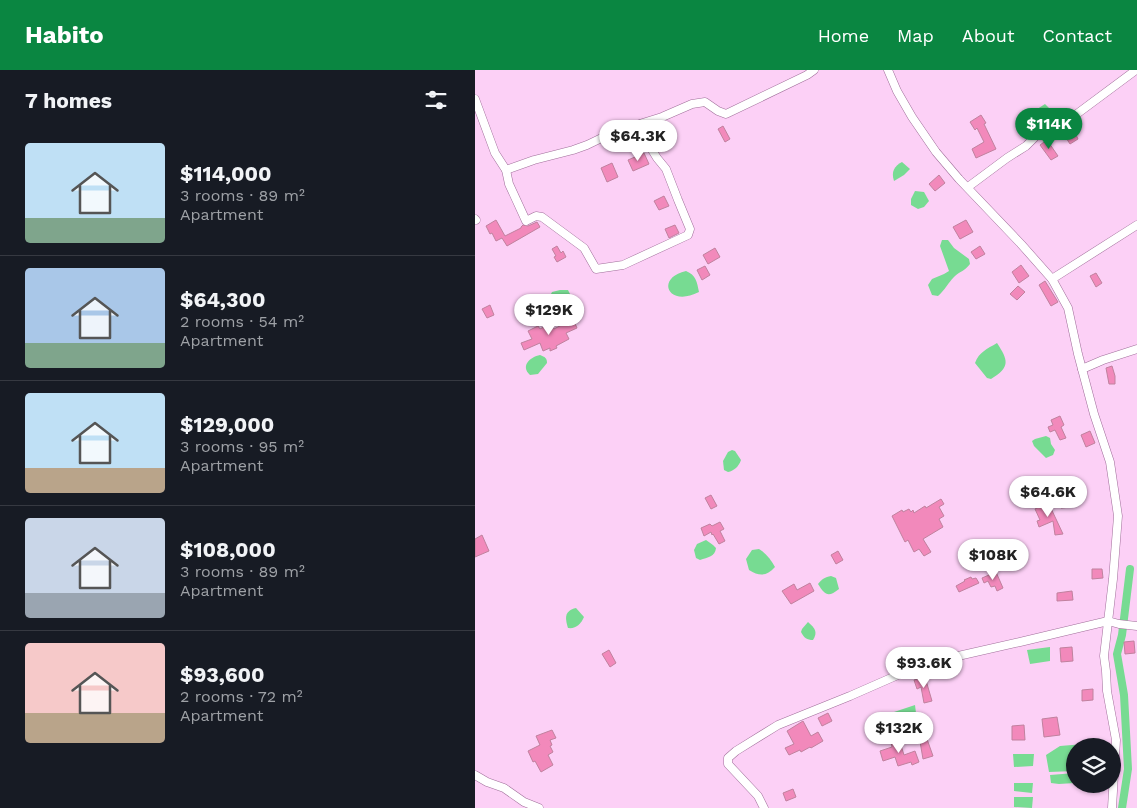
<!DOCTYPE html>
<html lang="en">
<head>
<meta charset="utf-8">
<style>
	:root { --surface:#171b24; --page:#20242c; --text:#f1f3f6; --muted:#9ea1a6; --line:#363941; --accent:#0a8641 }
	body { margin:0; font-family:"Work Sans",sans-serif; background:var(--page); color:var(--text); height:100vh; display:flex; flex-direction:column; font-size:19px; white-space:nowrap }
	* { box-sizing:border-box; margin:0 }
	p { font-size:16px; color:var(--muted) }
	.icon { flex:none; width:28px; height:28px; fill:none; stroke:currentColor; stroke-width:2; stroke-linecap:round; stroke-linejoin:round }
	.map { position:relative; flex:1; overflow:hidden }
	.side { display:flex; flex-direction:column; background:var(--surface); width:475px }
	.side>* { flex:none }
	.fabs { position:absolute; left:591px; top:668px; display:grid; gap:10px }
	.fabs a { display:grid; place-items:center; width:55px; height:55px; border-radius:50%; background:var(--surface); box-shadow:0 1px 4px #0004; font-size:25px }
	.price { position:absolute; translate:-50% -42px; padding:0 11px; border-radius:18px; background:#fff; color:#222; font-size:16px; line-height:32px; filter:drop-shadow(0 1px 2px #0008) }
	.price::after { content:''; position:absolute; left:50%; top:30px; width:15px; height:11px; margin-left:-8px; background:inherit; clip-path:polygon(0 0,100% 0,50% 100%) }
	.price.on { background:var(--accent); color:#fff }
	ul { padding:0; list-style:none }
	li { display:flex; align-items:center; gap:15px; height:125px; padding:0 25px }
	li+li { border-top:1px solid var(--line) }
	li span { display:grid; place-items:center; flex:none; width:140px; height:100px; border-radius:5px; color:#555 }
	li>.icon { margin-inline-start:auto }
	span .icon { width:60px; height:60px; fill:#fffc; stroke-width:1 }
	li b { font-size:21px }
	h2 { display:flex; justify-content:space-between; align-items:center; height:60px; padding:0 25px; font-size:21px }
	header { display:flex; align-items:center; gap:30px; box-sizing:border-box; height:70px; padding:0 25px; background:var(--accent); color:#fff }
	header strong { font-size:24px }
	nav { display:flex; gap:28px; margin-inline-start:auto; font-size:18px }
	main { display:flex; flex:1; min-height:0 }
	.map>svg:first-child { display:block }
	.water { fill:#77db92 }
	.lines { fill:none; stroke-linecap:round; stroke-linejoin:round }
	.canal { stroke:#77db92; stroke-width:8 }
	.building { fill:#f289bb; stroke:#c0819e }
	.street-casing { stroke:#a06e9a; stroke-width:9 }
	.street { stroke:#fff; stroke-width:8 }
</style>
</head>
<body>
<header>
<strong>Habito</strong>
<nav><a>Home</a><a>Map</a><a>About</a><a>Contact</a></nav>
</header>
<main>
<section class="side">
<h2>7 homes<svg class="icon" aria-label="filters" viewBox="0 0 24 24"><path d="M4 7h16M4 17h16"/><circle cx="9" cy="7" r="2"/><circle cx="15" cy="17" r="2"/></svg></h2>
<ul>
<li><span style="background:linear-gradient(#bfe0f5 75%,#7fa58c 0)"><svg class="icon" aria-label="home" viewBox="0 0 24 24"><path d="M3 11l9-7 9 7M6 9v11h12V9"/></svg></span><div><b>$114,000</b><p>3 rooms · 89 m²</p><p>Apartment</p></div></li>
<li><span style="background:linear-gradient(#a9c7e8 75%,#7fa58c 0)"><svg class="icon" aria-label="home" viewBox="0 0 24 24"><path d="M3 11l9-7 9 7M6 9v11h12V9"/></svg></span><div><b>$64,300</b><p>2 rooms · 54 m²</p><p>Apartment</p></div></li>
<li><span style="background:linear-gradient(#bfe0f5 75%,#b9a48a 0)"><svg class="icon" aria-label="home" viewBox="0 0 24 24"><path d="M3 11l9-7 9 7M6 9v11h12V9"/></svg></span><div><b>$129,000</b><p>3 rooms · 95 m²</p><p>Apartment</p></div></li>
<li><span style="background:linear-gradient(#c9d6e8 75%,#9aa5b1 0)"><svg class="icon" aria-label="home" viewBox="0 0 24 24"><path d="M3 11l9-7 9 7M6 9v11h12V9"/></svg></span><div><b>$108,000</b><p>3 rooms · 89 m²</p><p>Apartment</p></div></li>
<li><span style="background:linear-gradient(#f6c9c9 70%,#b9a48a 0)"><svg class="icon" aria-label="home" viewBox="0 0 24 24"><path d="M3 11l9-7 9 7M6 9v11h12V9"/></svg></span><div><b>$93,600</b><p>2 rooms · 72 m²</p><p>Apartment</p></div></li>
</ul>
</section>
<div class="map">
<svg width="662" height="738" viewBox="0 0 662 738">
	<rect width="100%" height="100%" fill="#fcd0f6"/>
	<g class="water">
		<polygon points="570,34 579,43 577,49 564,57 558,60 550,47"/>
		<path d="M427 92 435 99 429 105 419 111C416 102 419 96 427 92Z"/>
		<polygon points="440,121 449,122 454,131 449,137 443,139 436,135 436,129"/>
		<path d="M467 170H473L479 178 494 189 495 194C489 202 485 201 479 207 473 213 470 220 463 226L457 225 453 215 457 209 469 204 474 201 465 176Z"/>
		<path d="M211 201C221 205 222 212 224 222 193 238 180 208 211 201Z"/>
		<path d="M85 220H93L95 224C91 231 86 233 79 235L73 230 77 222Z"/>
		<path d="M522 273C533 290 536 297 516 309L512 308 500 293C504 282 512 279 522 273Z"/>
		<path d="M65 285C70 287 72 288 72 293L63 304 55 305C45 296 55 287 65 285Z"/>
		<polygon points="571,366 575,368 576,374 580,380 578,385 571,388 559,376 557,371 560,369"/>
		<path d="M257 380 260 381 266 390C264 396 259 401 253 402L249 400 248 391 253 382Z"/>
		<path d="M231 470 238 475 241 478C240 487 233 487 225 490L221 488 219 480 222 474Z"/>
		<path d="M284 479C291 483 296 490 300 497 292 506 285 507 274 500L271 489 277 480Z"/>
		<path d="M356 506 361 508 364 519C353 528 350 525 343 514 347 509 350 507 356 506Z"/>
		<path d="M101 538 109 547C106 554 101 559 93 558 90 548 89 541 101 538Z"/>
		<path d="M333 552C340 558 343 562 338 570 332 570 329 568 326 562L327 559Z"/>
		<polygon points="575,577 575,591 555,594 552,580"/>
		<polygon points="440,635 442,651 435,656 424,657 419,642"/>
		<polygon points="609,674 610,676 600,676 600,701 574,702 571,685 585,676"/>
		<polygon points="538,684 559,684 558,696 539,697"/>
		<polygon points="600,703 600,713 584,714 576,713 575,705"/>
		<polygon points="539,713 558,713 557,723 539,721"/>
		<polygon points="539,727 558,727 557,738 539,737"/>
	</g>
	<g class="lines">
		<polyline class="canal" points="647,738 653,699 649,625 642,584 647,565 655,499"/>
	</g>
	<g class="building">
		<polygon points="506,45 511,53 509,54 521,79 501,88 497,79 509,72 502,58 500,60 495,52"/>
		<polygon points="248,56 255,69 250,72 243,59"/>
		<polygon points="597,57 603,69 595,74 588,63"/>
		<polygon points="572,70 583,86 576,90 565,75"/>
		<polygon points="169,83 174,94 158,101 153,90"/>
		<polygon points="137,93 143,107 132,112 126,98"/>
		<polygon points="464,105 470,113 460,121 454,114"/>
		<polygon points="189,126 194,136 184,140 179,131"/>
		<polygon points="21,150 30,166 46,158 46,157 48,155 53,156 62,152 65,157 32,176 27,168 21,171 17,163 15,164 11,156"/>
		<polygon points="491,150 498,162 485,169 478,157"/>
		<polygon points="200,155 204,163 194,168 190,159"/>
		<polygon points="82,176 86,183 88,181 91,187 82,192 79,187 81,186 77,179"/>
		<polygon points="505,176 510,184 501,189 496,182"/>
		<polygon points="240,178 245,187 233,194 228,185"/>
		<polygon points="546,195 554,206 544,213 537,202"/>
		<polygon points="230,196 235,205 227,210 222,200"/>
		<polygon points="621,203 627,213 621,217 615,206"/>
		<polygon points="570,211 583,232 576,236 564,215"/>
		<polygon points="543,216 550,222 542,230 535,224"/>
		<polygon points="15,235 19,245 12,248 7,239"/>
		<polygon points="98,249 102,258 91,263 94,269 81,276 82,278 75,281 75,278 68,281 65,273 49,280 46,273 57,269 53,261 63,256 65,259 76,253 79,259"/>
		<polygon points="637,296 640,306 640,314 634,314 631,298"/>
		<polygon points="585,346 589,355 586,357 591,368 585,370 580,360 575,362 573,357 578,355 576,350"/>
		<polygon points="615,361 620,373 611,377 606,365"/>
		<polygon points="593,421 596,437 586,438 584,423"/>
		<polygon points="236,425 242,436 236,439 230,428"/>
		<polygon points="466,429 469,434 464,437 469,446 464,449 468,457 448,469 456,482 449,486 444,479 439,482 433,470 430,472 417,446 427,440 428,442 434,439 436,442 438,440 439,443 450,436 451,438"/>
		<polygon points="573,432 581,449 588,464 580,465 578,451 564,457 562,451 565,450 560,439"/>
		<polygon points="245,452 249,459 245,461 250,471 244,474 238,464 237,465 236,462 229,466 226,458 235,454 237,456"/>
		<polygon points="7,465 14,481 0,487 0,469"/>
		<polygon points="363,481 368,490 361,494 356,485"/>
		<polygon points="617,499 627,499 628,508 617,509"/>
		<polygon points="521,502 528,518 522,521 520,516 516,517 513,511 509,513 507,508"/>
		<polygon points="496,507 497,509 501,508 504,513 484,522 481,516 490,511 489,510"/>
		<polygon points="335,513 339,521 316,534 307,521 319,514 322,520"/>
		<polygon points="597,521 598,530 582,531 582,523"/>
		<polygon points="659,571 660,583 650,584 649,572"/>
		<polygon points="597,577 598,591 586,592 585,578"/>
		<polygon points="134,580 141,593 135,597 127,584"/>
		<polygon points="450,607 457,631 449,633 446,617 442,619 439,610"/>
		<polygon points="618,619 618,630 607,631 607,620"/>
		<polygon points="353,643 357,651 347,656 343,648"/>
		<polygon points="582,647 585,665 569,667 567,649"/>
		<polygon points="328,651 336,666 343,662 348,671 336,678 335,677 326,682 325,680 314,685 310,678 319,674 312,661"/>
		<polygon points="404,653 407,660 395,667 391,659"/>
		<polygon points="549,655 550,670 537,670 537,656"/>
		<polygon points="450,659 452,669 458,686 448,689 443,660"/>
		<polygon points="77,660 81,668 75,670 77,675 75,676 78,682 73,685 78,695 66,702 60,691 58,692 53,681 65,675 61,666"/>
		<polygon points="424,669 429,685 440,681 444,692 437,695 436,692 423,696 420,687 408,691 405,681 417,677 416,672"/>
		<polygon points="318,719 321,727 311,731 308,723"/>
	</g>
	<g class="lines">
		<defs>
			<g id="street">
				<polyline points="413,0 422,21 437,47 461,82 484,109 546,174 577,209 593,238 603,284 619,344 635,392 643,446 638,509 629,586 631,601 632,621 641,670 637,738"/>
				<polyline points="0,29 20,83 31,100 34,114 51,151 61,146 67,147 109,178 121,199 148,195 213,165 215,159 203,130 191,99 182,88 174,75 172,66 166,54"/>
				<polyline points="31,100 59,90 98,80 112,75 139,62 187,47 217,34 230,32 243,41 251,44 332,5 339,0"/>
				<polyline points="493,117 532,88 551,76 568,59 583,48 591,52 661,0"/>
				<polyline points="0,149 1,150"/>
				<polyline points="577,209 662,155"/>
				<polyline points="607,299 628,290 662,279"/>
				<polyline points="0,705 12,712 29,718 49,732 64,738"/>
				<polyline points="289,738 283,726 253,694 253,688 261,681 303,655 375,626 448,594 545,572 633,551 644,554 662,556"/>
			</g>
		</defs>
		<use href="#street" class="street-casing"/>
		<use href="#street" class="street"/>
	</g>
</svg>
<div class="fabs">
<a><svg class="icon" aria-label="layers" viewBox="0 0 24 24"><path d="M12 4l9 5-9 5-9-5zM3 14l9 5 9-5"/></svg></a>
</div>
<b class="price on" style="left:574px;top:80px">$114K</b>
<b class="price" style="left:163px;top:92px">$64.3K</b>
<b class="price" style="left:74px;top:266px">$129K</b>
<b class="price" style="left:573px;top:448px">$64.6K</b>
<b class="price" style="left:518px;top:511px">$108K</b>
<b class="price" style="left:449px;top:619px">$93.6K</b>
<b class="price" style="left:424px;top:684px">$132K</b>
</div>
</main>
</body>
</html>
